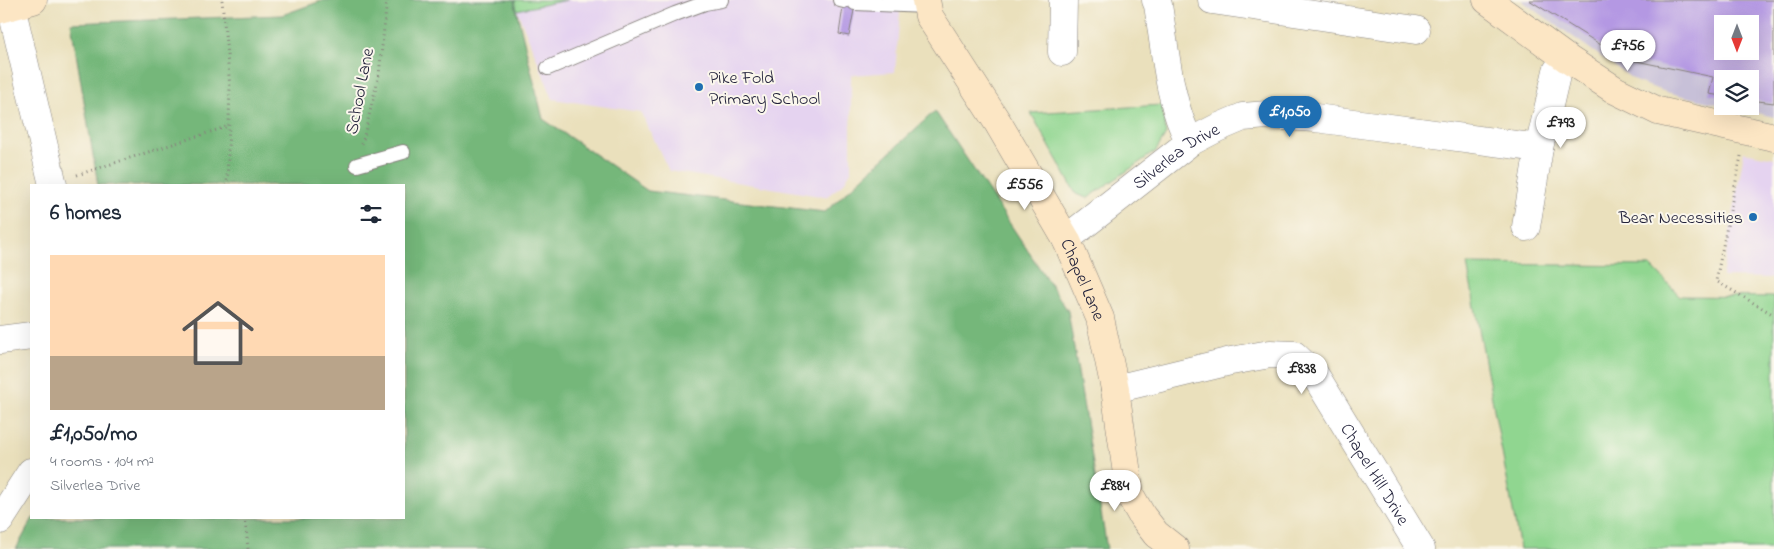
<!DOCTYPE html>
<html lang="en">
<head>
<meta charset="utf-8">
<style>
	:root { --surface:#fff; --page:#f2f2f3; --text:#1f2937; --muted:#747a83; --accent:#1f6fb2 }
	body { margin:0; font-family:"Indie Flower",sans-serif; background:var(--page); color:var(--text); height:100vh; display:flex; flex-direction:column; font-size:19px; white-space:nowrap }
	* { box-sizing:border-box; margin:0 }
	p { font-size:16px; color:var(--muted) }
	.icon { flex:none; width:28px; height:28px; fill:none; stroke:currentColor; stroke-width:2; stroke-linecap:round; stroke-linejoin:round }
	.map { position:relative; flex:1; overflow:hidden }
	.sheet { position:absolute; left:30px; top:184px; width:375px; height:335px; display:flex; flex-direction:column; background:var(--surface); border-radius:0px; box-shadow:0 5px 20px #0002 }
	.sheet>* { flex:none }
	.needle { width:32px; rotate:180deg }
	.controls { position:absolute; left:1714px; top:15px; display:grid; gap:10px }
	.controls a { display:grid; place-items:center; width:45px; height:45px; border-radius:0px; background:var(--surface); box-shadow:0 5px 20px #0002; font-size:25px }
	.price { position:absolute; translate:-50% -42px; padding:0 11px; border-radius:18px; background:#fff; color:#222; font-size:16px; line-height:32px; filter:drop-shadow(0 1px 2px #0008) }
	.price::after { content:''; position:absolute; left:50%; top:30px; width:15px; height:11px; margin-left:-8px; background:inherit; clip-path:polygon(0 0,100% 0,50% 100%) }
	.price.on { background:var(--accent); color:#fff }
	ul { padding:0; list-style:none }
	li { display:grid; align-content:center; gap:10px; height:265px; padding:0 20px }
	li span { display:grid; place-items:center; height:155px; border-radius:0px; color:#555 }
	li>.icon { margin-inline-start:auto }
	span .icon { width:90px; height:90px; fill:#fffc; stroke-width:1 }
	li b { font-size:21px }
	h2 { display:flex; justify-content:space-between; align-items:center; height:60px; padding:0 20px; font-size:21px }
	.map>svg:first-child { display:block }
	.built { fill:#e5d3f0 }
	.industrial { fill:#c7c0d8; fill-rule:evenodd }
	.green { fill:#90d690; stroke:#597c66 }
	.forest { fill:#74b77a; stroke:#4b6c5a }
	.building { fill:#b498e3; fill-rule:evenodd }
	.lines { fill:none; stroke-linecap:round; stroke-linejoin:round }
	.lane-casing { stroke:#86817c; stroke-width:16 }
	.street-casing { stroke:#86817c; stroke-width:29 }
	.secondary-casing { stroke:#86817c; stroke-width:29 }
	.path { stroke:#86817c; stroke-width:3; stroke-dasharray:1 4; stroke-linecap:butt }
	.lane { stroke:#fff; stroke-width:14 }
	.street { stroke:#fff; stroke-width:28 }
	.secondary { stroke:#fce6c4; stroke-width:28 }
	.poi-dot { fill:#1f6fb2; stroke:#fbf7ec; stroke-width:2 }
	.labels { text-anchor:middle; stroke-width:4; stroke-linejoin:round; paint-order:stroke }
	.poi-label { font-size:18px; fill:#22223b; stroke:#fbf7ec; text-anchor:start }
	.street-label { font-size:18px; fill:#22223b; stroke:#fbf7ec }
</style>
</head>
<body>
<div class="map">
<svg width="1774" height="549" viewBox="0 0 1774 549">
	<rect width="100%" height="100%" fill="#fbf7ec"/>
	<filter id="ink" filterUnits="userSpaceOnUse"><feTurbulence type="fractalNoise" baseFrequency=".02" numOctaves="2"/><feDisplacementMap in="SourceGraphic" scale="10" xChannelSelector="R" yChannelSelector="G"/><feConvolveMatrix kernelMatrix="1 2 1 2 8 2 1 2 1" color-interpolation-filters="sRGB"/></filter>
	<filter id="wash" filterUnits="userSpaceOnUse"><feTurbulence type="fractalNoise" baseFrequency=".0096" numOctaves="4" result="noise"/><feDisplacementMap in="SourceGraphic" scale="20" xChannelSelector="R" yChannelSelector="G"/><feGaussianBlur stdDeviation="1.12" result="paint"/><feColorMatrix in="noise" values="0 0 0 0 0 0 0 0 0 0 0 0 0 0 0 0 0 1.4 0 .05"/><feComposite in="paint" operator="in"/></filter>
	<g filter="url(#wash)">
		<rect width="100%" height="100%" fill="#eae0bc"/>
		<g class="built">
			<polygon points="515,0 901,0 895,72 851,75 851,171 843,184 826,197 669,171 641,112 553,99 517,10"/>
			<polygon points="1744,152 1774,158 1774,278 1722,277"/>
		</g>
		<path class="industrial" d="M1521 0H1774V117L1727 106H1750V79H1722V105L1666 92 1637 82ZM1722 24H1750V51H1722Z"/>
		<g class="green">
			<polygon points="515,0 567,0 517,10"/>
			<polygon points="1162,105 1166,134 1156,151 1088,198 1076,194 1031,113"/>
			<polygon points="1467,264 1651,266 1680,296 1774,297 1774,549 1520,549"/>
		</g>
		<polygon class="forest" points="324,0 514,0 543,119 648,191 825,212 935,111 1068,311 1107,549 16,549 33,518 404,518 404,185 98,185 71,23 282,15"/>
		<g id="blocks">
			<g class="building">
				<polygon points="844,0 856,0 849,36 839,34"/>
				<path d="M1529 0H1774V103L1750 100V79H1722V96L1709 94 1713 77 1622 58ZM1722 24H1750V51H1722Z"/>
			</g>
		</g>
	</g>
	<g filter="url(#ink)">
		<use href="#blocks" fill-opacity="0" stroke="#86817c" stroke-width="1"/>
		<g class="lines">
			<defs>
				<g id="lane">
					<polyline points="840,0 844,1"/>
					<polyline points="855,3 926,6"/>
					<polyline points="548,68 675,14 705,3 721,0"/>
					<polyline points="357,165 403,152"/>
				</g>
				<g id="street">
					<path d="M1156 0 1158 5C1165 48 1169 105 1190 142"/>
					<polyline points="1212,0 1416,30"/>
					<polyline points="11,6 53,185"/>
					<polyline points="1062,52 1063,0"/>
					<polyline points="1526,227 1539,148 1557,71 1566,58"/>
					<path id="s1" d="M1066 239 1190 142 1217 128 1243 117 1267 115 1316 118 1539 148"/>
					<polyline points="0,340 31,336"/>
					<path id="s2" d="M1115 389 1231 361 1270 354 1294 355 1315 375 1421 549"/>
					<polyline points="0,520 31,472"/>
				</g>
				<g id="secondary">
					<path id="s3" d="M926 0 929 16 998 123 1066 239 1100 318 1115 389 1130 495 1142 516 1156 534 1175 549"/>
					<polyline points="1487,0 1566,58 1615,90 1658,111 1774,137"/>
					<polyline points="0,9 33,0"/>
				</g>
			</defs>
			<use href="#lane" class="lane-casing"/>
			<use href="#street" class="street-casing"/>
			<use href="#secondary" class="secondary-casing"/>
			<g class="path">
				<polyline points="222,0 230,87 227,185"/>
				<polyline points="362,144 379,75 387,0"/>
				<polyline points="1741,156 1716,281 1774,315"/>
				<polyline points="77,175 229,126"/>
				<polyline points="245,518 248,549"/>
			</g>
			<use href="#lane" class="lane"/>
			<use href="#street" class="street"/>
			<use href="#secondary" class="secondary"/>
		</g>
	</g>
	<g class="poi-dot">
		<circle cx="699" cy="87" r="5"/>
		<circle cx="1753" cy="217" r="5"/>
	</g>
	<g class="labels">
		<g class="poi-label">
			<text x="709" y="83">Pike Fold<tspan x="709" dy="21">Primary School</tspan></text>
			<text x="1743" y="223" text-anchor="end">Bear Necessities</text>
		</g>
		<g class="street-label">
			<text transform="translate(359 91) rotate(-79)" y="6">School Lane</text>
			<text dy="6" stroke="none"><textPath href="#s1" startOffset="138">Silverlea Drive</textPath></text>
			<text dy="6" stroke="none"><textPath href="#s3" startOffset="322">Chapel Lane</textPath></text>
			<text dy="6" stroke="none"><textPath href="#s2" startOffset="328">Chapel Hill Drive</textPath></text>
		</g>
	</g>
</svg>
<div class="controls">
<a><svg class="needle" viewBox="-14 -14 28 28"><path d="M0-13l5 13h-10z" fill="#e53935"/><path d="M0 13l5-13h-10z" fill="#747a83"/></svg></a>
<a><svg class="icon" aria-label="layers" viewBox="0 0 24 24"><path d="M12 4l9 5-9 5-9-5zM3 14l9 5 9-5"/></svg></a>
</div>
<b class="price" style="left:1628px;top:72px">£756</b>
<b class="price on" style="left:1290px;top:138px">£1,050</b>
<b class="price" style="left:1561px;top:149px">£793</b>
<b class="price" style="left:1025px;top:211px">£556</b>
<b class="price" style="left:1302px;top:395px">£838</b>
<b class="price" style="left:1115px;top:512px">£884</b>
<section class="sheet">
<h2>6 homes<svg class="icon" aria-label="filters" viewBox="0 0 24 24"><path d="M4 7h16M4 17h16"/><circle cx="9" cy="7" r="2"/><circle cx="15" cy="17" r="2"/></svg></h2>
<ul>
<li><span style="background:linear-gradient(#ffd9b3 65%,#b9a48a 0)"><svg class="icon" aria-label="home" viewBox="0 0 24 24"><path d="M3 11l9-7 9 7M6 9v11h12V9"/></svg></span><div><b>£1,050/mo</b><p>4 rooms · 104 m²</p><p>Silverlea Drive</p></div></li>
</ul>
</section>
</div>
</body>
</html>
